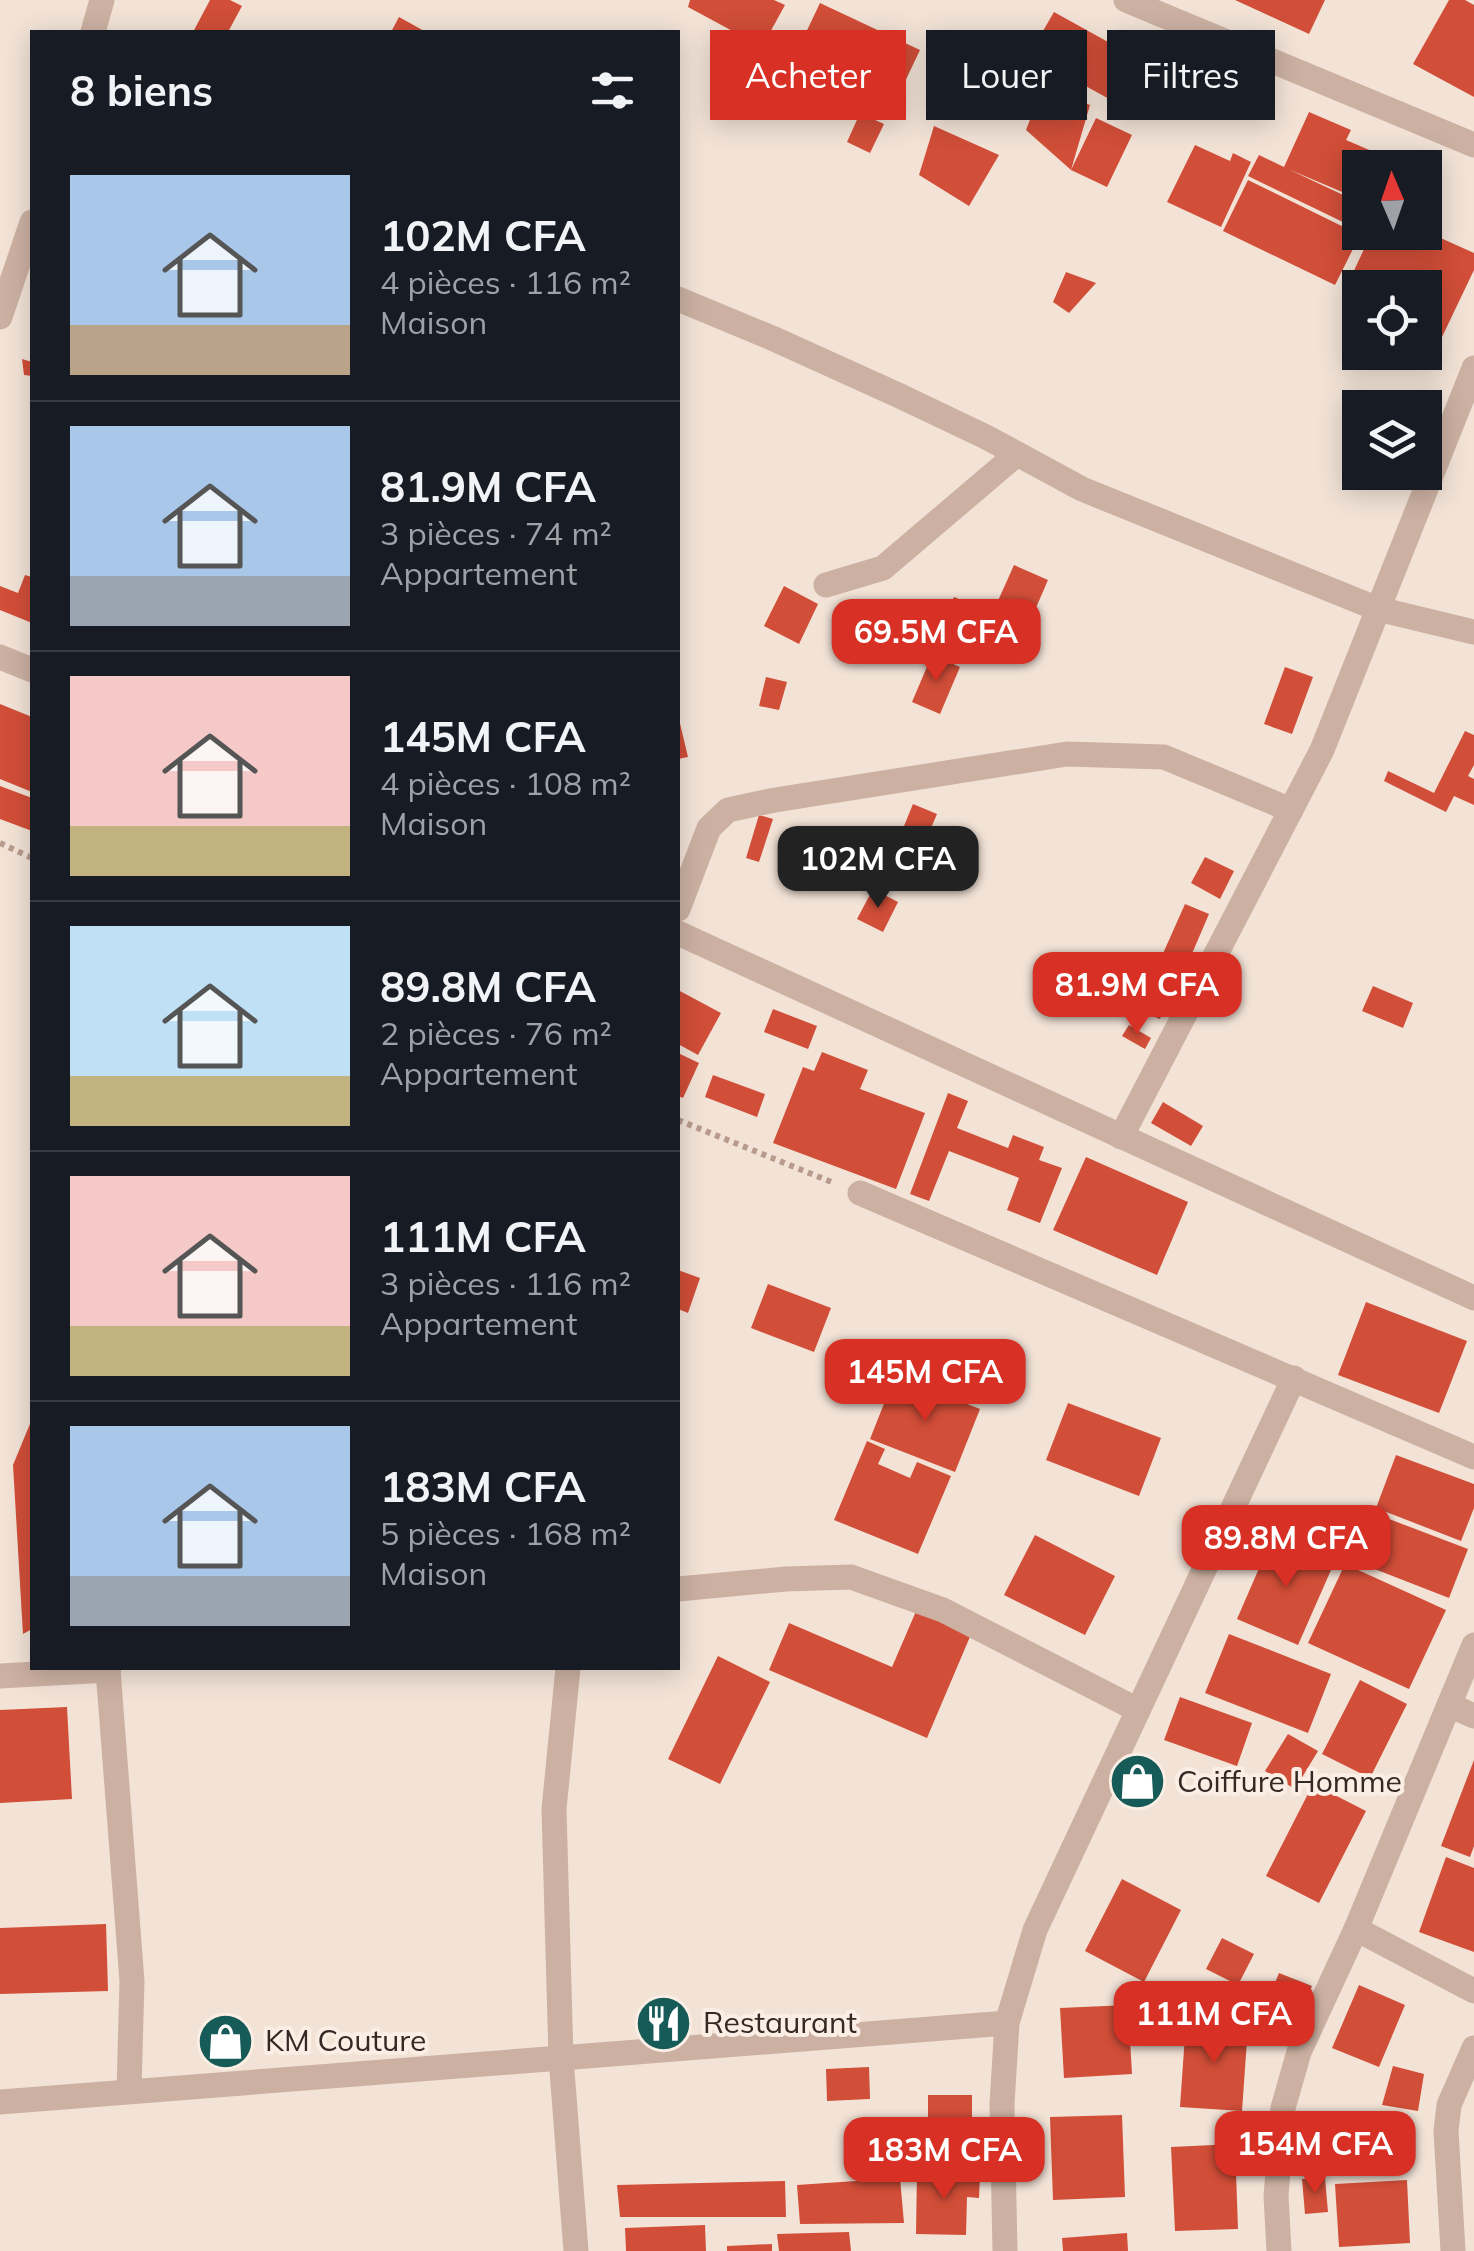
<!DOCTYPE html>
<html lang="fr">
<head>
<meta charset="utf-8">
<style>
	:root { --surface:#171b24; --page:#20242c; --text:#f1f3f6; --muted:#9ea1a6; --line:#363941; --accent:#d93025 }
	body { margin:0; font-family:Mulish,sans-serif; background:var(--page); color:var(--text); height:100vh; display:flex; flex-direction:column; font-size:38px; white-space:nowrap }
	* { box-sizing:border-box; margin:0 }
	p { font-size:32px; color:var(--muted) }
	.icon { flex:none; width:55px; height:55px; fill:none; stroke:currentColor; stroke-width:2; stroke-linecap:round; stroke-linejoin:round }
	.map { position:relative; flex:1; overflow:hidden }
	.drawer { position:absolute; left:30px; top:30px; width:650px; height:1640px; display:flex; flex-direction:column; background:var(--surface); border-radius:0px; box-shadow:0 5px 25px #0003 }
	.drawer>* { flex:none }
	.hud { position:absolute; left:710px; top:30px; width:612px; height:90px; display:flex; gap:20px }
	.needle { width:65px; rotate:358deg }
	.controls { position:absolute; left:1342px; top:150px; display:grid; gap:20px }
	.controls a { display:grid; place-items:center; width:100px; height:100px; border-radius:0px; background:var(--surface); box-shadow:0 5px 25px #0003; font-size:50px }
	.price { position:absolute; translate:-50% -85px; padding:0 22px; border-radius:20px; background:var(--accent); color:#fff; font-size:32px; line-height:65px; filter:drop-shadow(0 2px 5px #0008) }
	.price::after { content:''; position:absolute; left:50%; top:60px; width:30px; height:22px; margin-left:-15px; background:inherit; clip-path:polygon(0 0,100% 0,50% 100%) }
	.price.on { background:#222; color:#fff }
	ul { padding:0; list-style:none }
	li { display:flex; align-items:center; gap:30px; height:250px; padding:0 40px }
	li+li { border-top:2px solid var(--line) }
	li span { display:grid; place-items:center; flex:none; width:280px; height:200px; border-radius:0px; color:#555 }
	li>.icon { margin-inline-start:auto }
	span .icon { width:120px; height:120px; fill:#fffc; stroke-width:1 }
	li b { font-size:42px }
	h2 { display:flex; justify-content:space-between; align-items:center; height:120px; padding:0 40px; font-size:42px }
	.pill { padding:0 35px; border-radius:0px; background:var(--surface); box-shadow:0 5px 25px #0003; font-size:35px; line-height:90px }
	.pill.on { background:var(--accent); color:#fff }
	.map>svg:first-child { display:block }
	.building { fill:#d14e38 }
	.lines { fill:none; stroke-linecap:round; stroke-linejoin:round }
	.path { stroke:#b89b8d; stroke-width:6; stroke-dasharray:5 5; stroke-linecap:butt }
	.minor { stroke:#ccb1a2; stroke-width:25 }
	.labels { text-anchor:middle; stroke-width:8; stroke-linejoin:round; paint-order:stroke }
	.poi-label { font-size:30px; fill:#362925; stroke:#fbeee4; text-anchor:start }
</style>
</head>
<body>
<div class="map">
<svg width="1474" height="2251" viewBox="0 0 1474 2251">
	<rect width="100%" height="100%" fill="#f3e3d7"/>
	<g class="building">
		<polygon points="210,0 230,0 242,6 228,32 193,32"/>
		<polygon points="690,0 774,0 785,5 762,47 688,7"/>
		<polygon points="1235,0 1325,0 1309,34"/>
		<polygon points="1449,0 1465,0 1474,5 1474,97 1413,64"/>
		<polygon points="820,3 920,50 901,90 801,43"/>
		<polygon points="1054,12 1146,63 1122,106 1029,55"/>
		<polygon points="399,17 426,32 391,32"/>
		<polygon points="798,45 897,91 884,117 786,71"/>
		<polygon points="1043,86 1090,105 1071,170 1096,118 1132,135 1107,187 1071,170 1026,130"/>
		<polygon points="1309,112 1351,130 1346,140 1374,152 1367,168 1360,168 1360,184 1354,197 1288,169 1358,202 1347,224 1248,176 1259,155 1284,167"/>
		<polygon points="860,113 884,124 870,153 847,142"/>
		<polygon points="934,126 999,155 969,206 919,175"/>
		<polygon points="1195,145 1230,161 1233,153 1251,162 1221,227 1167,202"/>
		<polygon points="1248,180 1360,235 1335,285 1223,231"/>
		<polygon points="1425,231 1474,253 1474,270 1442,337 1425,329 1425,288 1360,288 1360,299 1344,292 1372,232"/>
		<polygon points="1066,272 1096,283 1069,313 1053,302"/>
		<polygon points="22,359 32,362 32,376 24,375"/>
		<polygon points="1014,565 1048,580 1032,617 997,603"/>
		<polygon points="25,575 32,577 32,623 0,610 0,586 18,593"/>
		<polygon points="784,586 818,604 799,644 764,626"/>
		<polygon points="954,597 978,607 967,630 944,620"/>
		<polygon points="994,614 1019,620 1016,632 991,625"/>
		<polygon points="984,632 1006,643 1002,652 979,640"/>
		<polygon points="932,655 960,667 940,714 912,702"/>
		<polygon points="1285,667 1313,677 1292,734 1264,724"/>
		<polygon points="766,677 787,682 779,710 759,706"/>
		<polygon points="0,704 32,717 32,792 0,779"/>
		<polygon points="678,715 688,757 678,759"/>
		<polygon points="1465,731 1474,735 1474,765 1468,776 1474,779 1474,805 1454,796 1446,812 1384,781 1388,771 1434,793"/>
		<polygon points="0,786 32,798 32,831 0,819"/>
		<polygon points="913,804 937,814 928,835 904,826"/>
		<polygon points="759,815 773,819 759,862 746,858"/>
		<polygon points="1205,857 1234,871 1220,899 1191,883"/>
		<polygon points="873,889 898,902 883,932 857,919"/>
		<polygon points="1185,904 1209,914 1182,977 1157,967"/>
		<polygon points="1373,986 1413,1003 1403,1028 1362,1011"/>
		<polygon points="1139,987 1168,998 1160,1019 1131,1007"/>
		<polygon points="678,990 721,1013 698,1055 678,1044"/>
		<polygon points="773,1009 817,1026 808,1049 764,1032"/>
		<polygon points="1129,1025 1151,1038 1145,1049 1122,1036"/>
		<polygon points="822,1052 868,1070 860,1089 925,1113 896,1189 773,1143 803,1067 814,1071"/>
		<polygon points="678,1053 699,1063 683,1098 678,1096"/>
		<polygon points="713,1075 765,1094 757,1117 705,1097"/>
		<polygon points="948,1093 968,1101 957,1128 1008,1148 1013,1135 1044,1147 1039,1160 1062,1168 1040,1223 1007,1210 1019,1178 949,1151 929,1201 910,1194"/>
		<polygon points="1163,1102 1203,1126 1191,1146 1151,1123"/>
		<polygon points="1086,1157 1188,1202 1157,1275 1053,1230"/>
		<polygon points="678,1270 700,1278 688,1313 678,1309"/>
		<polygon points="768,1284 831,1308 814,1352 751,1328"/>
		<polygon points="1366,1302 1467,1341 1439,1413 1338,1375"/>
		<polygon points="895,1376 980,1409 955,1472 870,1439"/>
		<polygon points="1068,1403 1161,1438 1139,1496 1046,1460"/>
		<polygon points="32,1419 32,1629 23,1634 13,1465"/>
		<polygon points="867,1441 885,1449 878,1464 910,1478 917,1462 951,1476 918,1554 834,1520"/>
		<polygon points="1396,1455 1474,1484 1474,1508 1461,1541 1376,1508"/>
		<polygon points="1368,1511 1468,1549 1449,1598 1349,1559"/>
		<polygon points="1312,1512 1351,1527 1346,1541 1307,1525"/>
		<polygon points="1274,1534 1335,1561 1298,1645 1237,1619"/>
		<polygon points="1035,1535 1115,1576 1085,1635 1004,1595"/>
		<polygon points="1345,1564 1446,1610 1409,1689 1308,1643"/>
		<polygon points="917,1609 972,1632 927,1738 769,1670 789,1623 892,1667"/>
		<polygon points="1229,1634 1331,1674 1308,1733 1205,1693"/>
		<polygon points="718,1656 770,1682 720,1784 668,1759"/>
		<polygon points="1360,1680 1407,1704 1370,1778 1322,1754"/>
		<polygon points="1180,1697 1252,1723 1237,1766 1164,1740"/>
		<polygon points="67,1707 72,1799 0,1803 0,1710"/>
		<polygon points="1288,1734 1318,1751 1295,1789 1265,1771"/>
		<polygon points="1474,1760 1474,1846 1470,1857 1441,1846"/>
		<polygon points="1313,1784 1366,1811 1319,1903 1266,1876"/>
		<polygon points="1446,1857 1474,1868 1474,1952 1419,1932"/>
		<polygon points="1122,1879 1181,1910 1144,1982 1085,1951"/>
		<polygon points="106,1924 108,1991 0,1994 0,1928"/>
		<polygon points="1222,1938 1254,1954 1238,1985 1206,1969"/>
		<polygon points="1279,1973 1312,1986 1298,2020 1265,2007"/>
		<polygon points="1359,1985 1405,2005 1379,2067 1332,2048"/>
		<polygon points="1128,2005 1132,2074 1064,2078 1060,2008"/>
		<polygon points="1186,2021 1248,2026 1242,2111 1180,2107"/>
		<polygon points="1393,2066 1424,2074 1418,2111 1382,2105"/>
		<polygon points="869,2067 870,2099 827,2101 826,2069"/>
		<rect x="928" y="2095" width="44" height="70"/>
		<polygon points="1122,2115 1125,2197 1053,2200 1050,2117"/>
		<polygon points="1382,2118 1411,2121 1407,2161 1379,2158"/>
		<polygon points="1235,2144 1238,2229 1175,2231 1171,2147"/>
		<polygon points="917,2172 980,2173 979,2198 967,2197 966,2235 916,2234"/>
		<polygon points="900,2178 904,2223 800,2224 797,2185"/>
		<polygon points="1325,2178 1328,2212 1305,2214 1302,2179"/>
		<polygon points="1407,2180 1410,2243 1339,2247 1335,2184"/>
		<polygon points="785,2181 786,2217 620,2217 617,2185"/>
		<polygon points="705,2225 706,2251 626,2251 625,2228"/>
		<polygon points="849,2232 851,2251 779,2251 777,2234"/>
		<polygon points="1127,2233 1128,2251 1063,2251 1062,2238"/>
		<polygon points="772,2244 772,2251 727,2251 727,2246"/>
	</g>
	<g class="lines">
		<g class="path">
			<polyline points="0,843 32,858"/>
			<polyline points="678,1120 834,1183"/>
		</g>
		<g class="minor">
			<polyline points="1126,0 1474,145"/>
			<polyline points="93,32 102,0"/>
			<polyline points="678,299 772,338 900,396 986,437 1082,489 1378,609 1474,632"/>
			<polyline points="0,317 32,222"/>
			<polyline points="826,585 883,568 1017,454"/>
			<polyline points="0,657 32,670"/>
			<polyline points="678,909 709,828 728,810 775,800 1067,754 1164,757 1291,810"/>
			<polyline points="678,933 1474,1298"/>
			<polyline points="1121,1137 1322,750 1474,368"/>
			<polyline points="860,1193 1474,1457"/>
			<polyline points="678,1589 786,1579 851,1577 943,1610 1138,1710"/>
			<polyline points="568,1668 554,1809 561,2058 576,2251"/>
			<polyline points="108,1670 132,1981 129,2091"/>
			<polyline points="0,1676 108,1670 109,1668"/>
			<polyline points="1449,1705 1474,1645"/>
			<polyline points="1356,1929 1474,1991"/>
			<polyline points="0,2102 1007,2023"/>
			<polyline points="1005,2251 1002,2104 1007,2023 1035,1930 1294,1378"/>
			<polyline points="1279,2251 1276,2196 1283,2108 1299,2052 1356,1929 1449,1705 1474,1716"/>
			<polyline points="1453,2251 1446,2131 1449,2105 1474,2048"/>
		</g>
	</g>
	<defs>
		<symbol id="shop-disc" viewBox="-11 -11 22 22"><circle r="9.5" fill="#175b59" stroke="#fbeee4"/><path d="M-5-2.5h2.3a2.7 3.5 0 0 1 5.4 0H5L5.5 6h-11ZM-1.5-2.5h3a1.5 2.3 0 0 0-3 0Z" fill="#fff"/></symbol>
		<symbol id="restaurant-disc" viewBox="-11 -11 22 22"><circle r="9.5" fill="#175b59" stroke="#fbeee4"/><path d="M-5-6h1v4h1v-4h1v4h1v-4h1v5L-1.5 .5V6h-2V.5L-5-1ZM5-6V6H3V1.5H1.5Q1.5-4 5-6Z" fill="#fff"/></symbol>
	</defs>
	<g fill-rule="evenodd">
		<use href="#shop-disc" x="1106" y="1750" width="63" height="63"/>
		<use href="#restaurant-disc" x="632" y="1992" width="63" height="63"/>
		<use href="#shop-disc" x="194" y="2010" width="63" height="63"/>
	</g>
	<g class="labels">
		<g class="poi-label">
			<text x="1177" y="1792">Coiffure Homme</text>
			<text x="703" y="2033">Restaurant</text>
			<text x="265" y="2051">KM Couture</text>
		</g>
	</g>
</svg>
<div class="controls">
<a><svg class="needle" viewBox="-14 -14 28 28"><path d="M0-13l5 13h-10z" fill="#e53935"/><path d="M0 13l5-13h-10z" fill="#9ea1a6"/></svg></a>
<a><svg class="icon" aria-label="locate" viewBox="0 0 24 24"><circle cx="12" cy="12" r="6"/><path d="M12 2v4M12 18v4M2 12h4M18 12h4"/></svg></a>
<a><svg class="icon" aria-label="layers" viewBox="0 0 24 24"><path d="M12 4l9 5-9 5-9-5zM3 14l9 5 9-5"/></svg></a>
</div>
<b class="price" style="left:936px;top:684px">69.5M CFA</b>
<b class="price on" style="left:878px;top:911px">102M CFA</b>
<b class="price" style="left:1137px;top:1037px">81.9M CFA</b>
<b class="price" style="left:925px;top:1424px">145M CFA</b>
<b class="price" style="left:1286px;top:1590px">89.8M CFA</b>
<b class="price" style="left:1214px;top:2066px">111M CFA</b>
<b class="price" style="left:1315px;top:2196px">154M CFA</b>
<b class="price" style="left:944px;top:2202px">183M CFA</b>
<div class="hud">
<a class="pill on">Acheter</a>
<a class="pill">Louer</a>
<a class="pill">Filtres</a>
</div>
<section class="drawer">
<h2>8 biens<svg class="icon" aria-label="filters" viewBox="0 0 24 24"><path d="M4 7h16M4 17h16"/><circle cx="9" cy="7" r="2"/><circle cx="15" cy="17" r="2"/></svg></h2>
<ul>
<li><span style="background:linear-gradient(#a9c7e8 75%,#b9a48a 0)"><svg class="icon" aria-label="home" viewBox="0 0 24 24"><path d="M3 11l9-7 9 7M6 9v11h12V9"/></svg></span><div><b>102M CFA</b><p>4 pièces · 116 m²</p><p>Maison</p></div></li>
<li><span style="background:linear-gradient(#a9c7e8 75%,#9aa5b1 0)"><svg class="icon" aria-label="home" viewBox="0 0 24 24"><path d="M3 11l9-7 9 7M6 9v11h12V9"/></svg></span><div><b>81.9M CFA</b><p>3 pièces · 74 m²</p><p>Appartement</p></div></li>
<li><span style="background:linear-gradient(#f6c9c9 75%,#c2b280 0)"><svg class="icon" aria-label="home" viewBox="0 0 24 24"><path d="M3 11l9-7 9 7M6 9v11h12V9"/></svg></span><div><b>145M CFA</b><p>4 pièces · 108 m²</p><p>Maison</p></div></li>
<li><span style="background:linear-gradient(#bfe0f5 75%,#c2b280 0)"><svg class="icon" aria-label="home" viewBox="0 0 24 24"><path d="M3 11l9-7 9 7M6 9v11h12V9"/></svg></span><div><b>89.8M CFA</b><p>2 pièces · 76 m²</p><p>Appartement</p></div></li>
<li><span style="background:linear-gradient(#f6c9c9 75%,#c2b280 0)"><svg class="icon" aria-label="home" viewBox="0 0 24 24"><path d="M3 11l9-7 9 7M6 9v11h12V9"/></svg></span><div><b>111M CFA</b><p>3 pièces · 116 m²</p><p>Appartement</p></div></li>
<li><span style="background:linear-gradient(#a9c7e8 75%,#9aa5b1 0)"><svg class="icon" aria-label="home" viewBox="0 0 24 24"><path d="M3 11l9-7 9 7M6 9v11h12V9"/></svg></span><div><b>183M CFA</b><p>5 pièces · 168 m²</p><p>Maison</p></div></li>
</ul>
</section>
</div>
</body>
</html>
